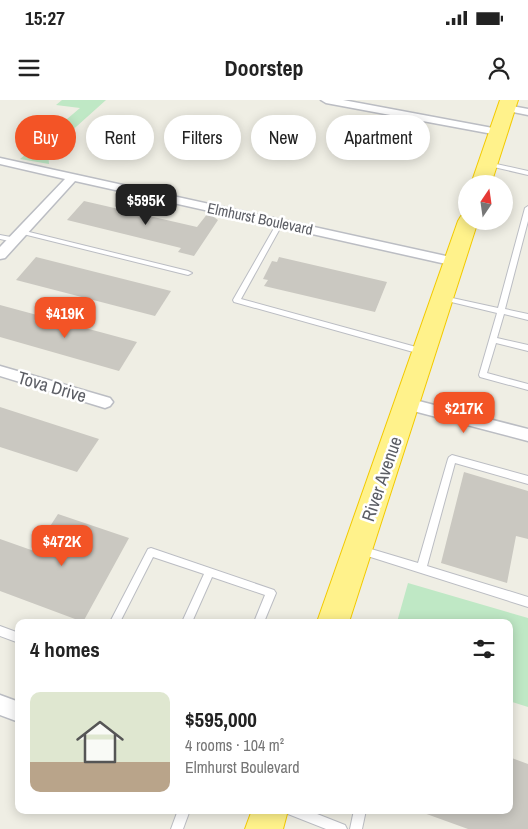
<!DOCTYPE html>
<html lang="en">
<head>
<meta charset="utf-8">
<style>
	:root { --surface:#fff; --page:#f6f6f6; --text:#222; --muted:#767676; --accent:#f35426 }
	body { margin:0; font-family:"Archivo Narrow",sans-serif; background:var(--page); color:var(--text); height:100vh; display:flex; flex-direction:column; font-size:19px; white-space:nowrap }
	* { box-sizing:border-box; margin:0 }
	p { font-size:16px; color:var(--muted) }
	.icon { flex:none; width:28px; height:28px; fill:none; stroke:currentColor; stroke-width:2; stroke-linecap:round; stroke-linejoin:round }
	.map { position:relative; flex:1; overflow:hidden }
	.drawer { position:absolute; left:15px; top:519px; width:498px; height:195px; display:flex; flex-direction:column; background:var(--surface); border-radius:10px; box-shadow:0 2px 12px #0003 }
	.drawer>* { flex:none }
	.hud { position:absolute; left:15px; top:15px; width:499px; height:45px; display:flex; gap:10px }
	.needle { width:32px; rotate:13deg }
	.buttons { position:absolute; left:458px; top:75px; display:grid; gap:10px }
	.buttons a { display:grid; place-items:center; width:55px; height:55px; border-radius:50%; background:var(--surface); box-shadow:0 2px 12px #0003; font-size:25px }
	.price { position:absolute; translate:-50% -42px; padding:0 11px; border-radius:10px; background:var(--accent); color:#fff; font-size:16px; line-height:32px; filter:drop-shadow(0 1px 2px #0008) }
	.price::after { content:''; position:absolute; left:50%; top:30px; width:15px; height:11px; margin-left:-8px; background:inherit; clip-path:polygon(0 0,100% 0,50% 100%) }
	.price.active { background:#222; color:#fff }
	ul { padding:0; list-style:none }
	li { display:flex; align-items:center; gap:15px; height:125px; padding:0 15px }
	li span { display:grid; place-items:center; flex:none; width:140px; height:100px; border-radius:10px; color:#555 }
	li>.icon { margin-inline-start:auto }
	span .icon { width:60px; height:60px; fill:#fffc; stroke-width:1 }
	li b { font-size:21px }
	h2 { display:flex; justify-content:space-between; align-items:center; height:60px; padding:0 15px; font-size:21px }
	.pill { padding:0 18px; border-radius:22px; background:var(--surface); box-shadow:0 2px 12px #0003; font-size:18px; line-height:45px }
	.pill.active { background:var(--accent); color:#fff }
	.status { display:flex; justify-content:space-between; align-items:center; height:35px; padding:0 25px; background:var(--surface); direction:ltr }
	.status svg { height:14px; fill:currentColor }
	header { display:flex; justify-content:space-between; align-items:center; height:65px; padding:0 15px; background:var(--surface); font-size:22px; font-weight:700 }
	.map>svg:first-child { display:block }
	.green { fill:#bfe8c5 }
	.building { fill:#cac8c1 }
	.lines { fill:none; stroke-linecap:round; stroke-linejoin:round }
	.lane-casing { stroke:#bbbdc3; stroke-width:2 }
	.street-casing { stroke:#bbbdc3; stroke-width:3 }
	.highway-casing { stroke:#f3ca00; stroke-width:2 }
	.lane { fill:#fff; fill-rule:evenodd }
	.street { fill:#fff; fill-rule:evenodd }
	.highway { fill:#fff28b; fill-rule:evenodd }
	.labels { text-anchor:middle; stroke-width:5; stroke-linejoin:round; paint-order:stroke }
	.far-street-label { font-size:15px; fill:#5c5e65; stroke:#fff }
	.street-label { font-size:18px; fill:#5c5e65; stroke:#fff }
</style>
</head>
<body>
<div class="status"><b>15:27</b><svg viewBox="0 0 49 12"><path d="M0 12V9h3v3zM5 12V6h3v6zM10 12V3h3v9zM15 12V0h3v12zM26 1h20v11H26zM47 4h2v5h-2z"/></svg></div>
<header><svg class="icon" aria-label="menu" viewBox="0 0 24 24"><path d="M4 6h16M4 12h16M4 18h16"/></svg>Doorstep<svg class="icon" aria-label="person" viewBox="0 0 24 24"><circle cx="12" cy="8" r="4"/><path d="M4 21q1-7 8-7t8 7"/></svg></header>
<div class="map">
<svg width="528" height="729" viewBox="0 0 528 729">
	<rect width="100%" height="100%" fill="#efeee4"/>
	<g class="green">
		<polygon points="62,0 106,0 48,52 49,64 20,59 80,8 56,5"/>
		<polygon points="408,483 528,518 528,607 509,601 509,522 397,522"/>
	</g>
	<g class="building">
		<polygon points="84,101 197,127 208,113 218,120 194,156 178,152 181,148 67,120"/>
		<polygon points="36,157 171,191 155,216 16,180"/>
		<polygon points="279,157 387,182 375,212 264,186 268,180 263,179 272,161 277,162"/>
		<polygon points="0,205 137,242 119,271 0,237"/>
		<polygon points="0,307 99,339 77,372 0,347"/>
		<polygon points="464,372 528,391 528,439 516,436 507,483 441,463"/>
		<polygon points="58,414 129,438 83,522 0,491 0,439 34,451"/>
		<polygon points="509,657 528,664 528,729 468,729 421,712 421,710 509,710"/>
	</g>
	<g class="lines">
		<defs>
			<g id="lane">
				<polygon points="487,62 528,71 528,75 485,65 485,63"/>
				<polygon points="528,106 528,121 505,209 528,214 528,220 504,214 497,238 528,245 528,251 496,243 487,273 528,284 528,290 480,277 479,275 497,213 443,200 439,198 443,196 498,208 525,108"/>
				<polygon points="280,121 283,123 241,199 427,250 428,252 427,254 424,255 234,202 233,200 277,123"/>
				<polygon points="21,130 188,171 192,173 188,175 19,133 18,132"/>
				<polygon points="0,135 16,138 17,140 14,142 0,139"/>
				<polygon points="452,355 528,376 528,384 455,363 427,466 528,497 528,507 358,453 356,450 358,447 361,446 418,463 448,359 449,357"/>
				<polygon points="151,448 274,490 276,493 264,522 254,522 265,495 212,477 192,522 182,522 204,474 153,457 120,522 110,522 148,449"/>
				<polygon points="0,526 19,533 19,543 0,536"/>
				<polygon points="178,710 190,710 183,729 171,729"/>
				<polygon points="286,710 307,710 345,725 347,729 326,729 288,714"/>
				<polygon points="354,710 366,710 362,729 350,729"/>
			</g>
			<g id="street">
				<polygon points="321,0 343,0 498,29 503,32 498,35 326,3"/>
				<polygon points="507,5 528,9 528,15 503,10 503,6"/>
				<polygon points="0,58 455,158 461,162 455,166 75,81 5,158 0,159 0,147 65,79 0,64"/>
				<polygon points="0,266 110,298 113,302 110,306 105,308 0,276"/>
				<polygon points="407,298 528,329 528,341 402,308 399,304 402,300"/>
				<polygon points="0,595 19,602 19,622 0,615"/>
			</g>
			<g id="highway">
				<polygon points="500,0 518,0 491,84 471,84"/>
				<polygon points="466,115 466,121 478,121 349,522 317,522 458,121 461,116"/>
				<polygon points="252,710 288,710 283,729 245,729"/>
			</g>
		</defs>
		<use href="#lane" class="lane-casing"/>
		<use href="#street" class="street-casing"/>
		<use href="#highway" class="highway-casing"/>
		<use href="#lane" class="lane"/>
		<use href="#street" class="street"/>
		<use href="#highway" class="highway"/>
	</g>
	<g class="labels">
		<g class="far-street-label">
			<text transform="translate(260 119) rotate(12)" y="5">Elmhurst Boulevard</text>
		</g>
		<g class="street-label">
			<text transform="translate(52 287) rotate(16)" y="6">Tova Drive</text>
			<text transform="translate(382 379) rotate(-71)" y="6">River Avenue</text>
		</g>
	</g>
</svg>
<div class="buttons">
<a><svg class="needle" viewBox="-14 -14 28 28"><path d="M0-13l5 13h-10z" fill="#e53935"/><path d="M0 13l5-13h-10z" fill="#767676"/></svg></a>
</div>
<b class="price active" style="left:146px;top:126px">$595K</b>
<b class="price" style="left:65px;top:239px">$419K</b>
<b class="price" style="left:464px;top:334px">$217K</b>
<b class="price" style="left:62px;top:467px">$472K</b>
<div class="hud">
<a class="pill active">Buy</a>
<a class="pill">Rent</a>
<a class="pill">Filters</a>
<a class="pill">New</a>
<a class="pill">Apartment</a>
</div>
<section class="drawer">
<h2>4 homes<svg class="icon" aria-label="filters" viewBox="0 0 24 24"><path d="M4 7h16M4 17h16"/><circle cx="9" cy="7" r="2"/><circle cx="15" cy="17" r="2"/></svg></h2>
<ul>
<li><span style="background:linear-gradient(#dfe7d0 70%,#b9a48a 0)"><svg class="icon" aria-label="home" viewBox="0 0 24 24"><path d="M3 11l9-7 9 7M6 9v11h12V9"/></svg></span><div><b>$595,000</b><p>4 rooms · 104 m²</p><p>Elmhurst Boulevard</p></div></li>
</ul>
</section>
</div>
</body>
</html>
